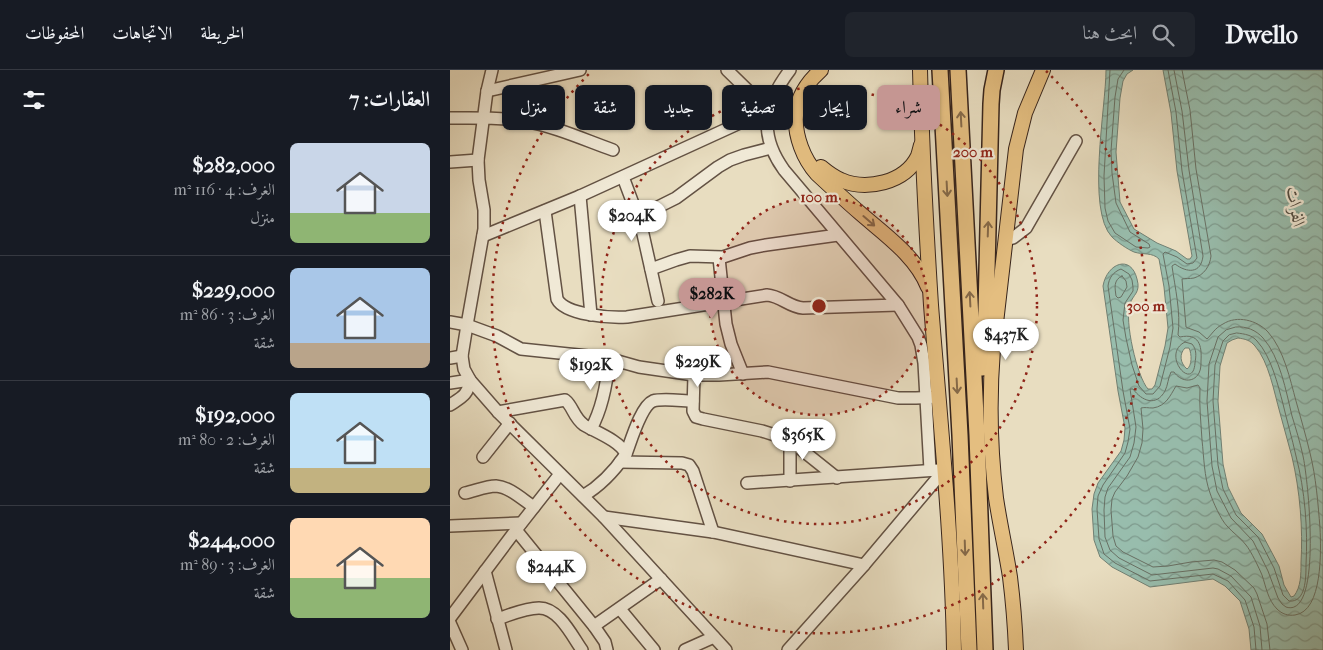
<!DOCTYPE html>
<html lang="ar">
<head>
<meta charset="utf-8">
<style>
	:root { --surface:#171b24; --page:#20242c; --text:#f1f3f6; --muted:#9ea1a6; --line:#363941; --accent:#c59692 }
	body { margin:0; font-family:"IM FELL French Canon",Amiri,serif; background:var(--page); color:var(--text); direction:rtl; height:100vh; display:flex; flex-direction:column; font-size:19px; white-space:nowrap }
	* { box-sizing:border-box; margin:0 }
	p { font-size:16px; color:var(--muted) }
	.icon { flex:none; width:28px; height:28px; fill:none; stroke:currentColor; stroke-width:2; stroke-linecap:round; stroke-linejoin:round }
	.map { position:relative; flex:1; overflow:hidden; direction:ltr }
	.details { display:flex; flex-direction:column; background:var(--surface); width:450px }
	.details>* { flex:none }
	.guide { position:absolute; left:15px; top:15px; width:475px; height:45px; direction:rtl; display:flex; gap:10px }
	.price { position:absolute; translate:-50% -42px; padding:0 11px; border-radius:18px; background:#fff; color:#222; font-size:16px; line-height:32px; filter:drop-shadow(0 1px 2px #0008) }
	.price::after { content:''; position:absolute; left:50%; top:30px; width:15px; height:11px; margin-left:-8px; background:inherit; clip-path:polygon(0 0,100% 0,50% 100%) }
	.price.selected { background:var(--accent); color:#111 }
	ul { padding:0; list-style:none }
	li { display:flex; align-items:center; gap:15px; height:125px; padding:0 20px }
	li+li { border-top:1px solid var(--line) }
	li span { display:grid; place-items:center; flex:none; width:140px; height:100px; border-radius:8px; color:#555 }
	li>.icon { margin-inline-start:auto }
	span .icon { width:60px; height:60px; fill:#fffc; stroke-width:1 }
	li b { font-size:21px }
	h2 { display:flex; justify-content:space-between; align-items:center; height:60px; padding:0 20px; font-size:21px }
	.pill { padding:0 18px; border-radius:8px; background:var(--surface); box-shadow:0 1px 4px #0004; font-size:18px; line-height:45px }
	.pill.selected { background:var(--accent); color:#111 }
	header { display:flex; align-items:center; gap:30px; box-sizing:border-box; height:70px; padding:0 25px; background:var(--surface); border-bottom:1px solid var(--line) }
	header strong { font-size:24px }
	nav { display:flex; gap:28px; margin-inline-start:auto; font-size:18px }
	.search { width:350px; height:45px; background:var(--page); display:flex; align-items:center; gap:12px; box-sizing:border-box; padding:0 18px; border-radius:8px; color:var(--muted); font-size:19px }
	main { display:flex; flex:1; min-height:0 }
	.map>svg:first-child { display:block }
	.water { fill:url(#water-waves); stroke:#718073; fill-rule:evenodd }
	.lines { fill:none; stroke-linecap:round; stroke-linejoin:round }
	.shore { stroke:#687064; stroke-width:1 }
	.minor-casing { stroke:#635244; stroke-width:14 }
	.major-casing { stroke:#37241b; stroke-width:16 }
	.highway-casing { stroke:#37241b; stroke-width:18 }
	.minor { stroke:#f0e9d6; stroke-width:11 }
	.major { stroke:#e4be80; stroke-width:14 }
	.highway { stroke:#e4be80; stroke-width:15 }
	.oneway { stroke:#856948 }
	.ring { fill:none; stroke:#8f2418; stroke-width:2.5; stroke-dasharray:2.5 5 }
	.labels { text-anchor:middle; stroke-width:4.5; stroke-linejoin:round; paint-order:stroke }
	.water-label { font-size:18px; font-style:italic; fill:#4f4a40; stroke:#f0e9d6 }
	.centre { fill:#8f2418; stroke:#f0e9d6; stroke-width:2.5 }
	.ring-label { font-size:15px; text-anchor:middle; font-weight:bold; fill:#8f2418; stroke:#f0e9d6; stroke-width:4.5; stroke-linejoin:round; paint-order:stroke }
</style>
</head>
<body>
<header>
<strong>Dwello</strong>
<div class="search"><svg class="icon" aria-label="search" viewBox="0 0 24 24"><circle cx="10" cy="10" r="6"/><path d="M15 15l6 6"/></svg>ابحث هنا</div>
<nav><a>الخريطة</a><a>الاتجاهات</a><a>المحفوظات</a></nav>
</header>
<main>
<div class="map">
<svg width="873" height="580" viewBox="0 0 873 580">
	<defs>
		<pattern id="water-waves" width="16" height="10" patternUnits="userSpaceOnUse" patternTransform="scale(1.25)"><rect width="16" height="10" fill="#98bdad"/><path d="M0 5q4-4 8 0t8 0" fill="none" stroke="#7d998c"/></pattern>
	</defs>
	<rect width="100%" height="100%" fill="#e8ddc0"/>
	<filter id="stains"><feTurbulence type="fractalNoise" baseFrequency=".004" numOctaves="4"/><feColorMatrix values="0 0 0 0 .2 0 0 0 0 .09 0 0 0 0 .02 0 0 0 .5 -.17"/></filter>
	<radialGradient id="worn" r=".72"><stop offset=".6" stop-color="#630" stop-opacity="0"/><stop offset="1" stop-color="#630" stop-opacity=".3"/></radialGradient>
	<path class="water" d="M656 0H683L677 4 673 11 670 28 666 82 670 132 684 159 707 173 726 181 737 189H740L742 186 727 101 721 43 713 0H873V580H801L799 559 790 531 775 516 763 509 700 517 662 497 650 487 644 470 642 439 644 424 648 413 671 381 674 370 675 358 668 321 653 216C657 193 681 184 687 209 691 223 683 224 680 234 674 250 687 307 698 319H702L705 315 715 276 718 258 714 217 709 189C702 182 693 185 684 182 677 179 667 172 662 167 636 140 656 37 656 0ZM788 268C795 269 800 270 805 276 819 292 824 322 830 343 834 358 838 372 842 387 850 421 853 458 851 493 851 504 851 517 844 526L841 527 834 515 829 496 812 464 791 443 778 417 773 394 768 331 770 296 777 273 782 270ZM735 278H739C742 284 742 296 737 299 730 293 729 284 735 278Z"/>
	<g class="lines">
		<g class="shore">
			<polyline points="660,0 654,106 655,138 658,151 665,163 686,177 698,178 700,177 699,174 680,162 666,133 662,103 661,81 665,27 668,9 674,0"/>
			<path d="M718 0 726 42 732 101 747 188 743 193 737 194 727 187 715 182 713 184 719 216 723 258 720 277 710 316 703 324H696L689 316 682 295 676 268 673 250 675 233 683 221V217L682 210 679 204 671 199C663 202 659 208 658 216L673 321 680 359 678 372 675 383 653 415 648 426 647 439 649 469 654 484 665 493 700 511 763 504 778 511 795 530 804 557 806 580"/>
			<path d="M724 0 732 41 739 100 753 186C751 204 737 203 725 194L722 196C725 218 731 242 728 265L730 267C749 263 752 275 751 291 751 295 751 299 749 303 743 314 730 311 724 302H721C718 308 718 315 715 321 706 337 692 331 683 319H680L686 357 684 373 680 387 658 418 655 427 654 440 655 467 660 480 669 488 702 505 763 498 768 499 781 506 801 527 810 556 812 580"/>
			<path d="M732 0 740 40 746 99 761 186C760 196 754 205 744 208 739 209 736 208 732 209L736 257 738 258 749 262 757 269C762 264 765 258 773 254 787 245 807 250 818 262 834 280 840 309 846 331 851 349 856 366 860 383 866 407 868 433 870 458 871 480 873 541 845 545 838 546 832 544 827 539 818 530 816 517 812 505 809 498 801 481 796 475 791 468 783 463 777 456 771 450 763 432 760 423 754 406 754 388 752 370 751 353 749 335 750 318L748 315 737 318 726 316C720 326 716 336 703 338 698 338 695 337 691 338L693 359 692 373 688 387 677 406 665 422 662 429 661 440 663 466 666 476 673 482 703 497 718 496 741 492 764 490 772 492 785 500 804 518 807 524 817 554 820 580"/>
			<path d="M672 206 676 211 677 217 671 227 668 228 666 226C665 218 663 210 672 206Z"/>
			<path d="M786 257C796 256 806 260 813 268 830 287 836 321 842 346 846 359 850 372 853 386 858 408 873 549 836 537L832 534 828 528 818 501 803 471 781 448 767 421 762 396 757 331 759 294 768 267 776 260Z"/>
			<path d="M787 263C795 264 802 265 807 271 821 286 828 315 833 334 837 351 842 368 846 386 855 421 858 459 856 495 856 507 856 533 839 531L833 525 824 498 808 467 786 445 773 419 768 395 763 331 765 295 773 271 779 265Z"/>
			<path d="M735 272 742 274C747 280 746 286 745 293 743 323 710 284 735 272Z"/>
		</g>
		<defs>
			<g id="minor">
				<polyline points="42,0 37,21 28,90 29,110 34,140 34,159 17,255 12,286 14,299 20,310 48,342 154,447 276,580"/>
				<path d="M340 0C314 34 308 64 334 100L448 235 468 267 471 275 474 293 480 400"/>
				<polyline points="37,21 130,0"/>
				<path d="M0 48C25 48 50 47 74 51 104 56 135 70 163 80"/>
				<polyline points="0,92 28,90"/>
				<polyline points="173,107 188,147 193,164 208,231"/>
				<polyline points="130,126 141,245"/>
				<path d="M95 141 107 229C115 245 160 248 177 247L317 225C331 226 339 237 353 238L448 235"/>
				<polyline points="188,147 226,128 268,97 280,90 294,85 321,78"/>
				<polyline points="33,166 130,126 318,40 277,0"/>
				<polyline points="555,170 563,168 576,158 626,71"/>
				<polyline points="269,188 276,254 281,274 293,304"/>
				<polyline points="201,199 226,190 240,186 273,187 300,178 316,175 388,165"/>
				<polyline points="0,252 17,255 47,266 71,279 157,288 189,297 244,305 269,305 318,302 448,328 466,328 489,327"/>
				<polyline points="0,288 12,286"/>
				<polyline points="244,305 243,341 246,347 253,349 312,361 331,367 347,376 387,408"/>
				<path d="M0 313 20 310C18 325 12 327 0 335"/>
				<path d="M48 342 115 330C123 336 123 347 134 355 146 362 170 371 176 384"/>
				<path d="M141 359C153 337 157 313 159 289"/>
				<polyline points="33,387 60,353"/>
				<polyline points="170,392 232,393 239,395 243,401 263,462"/>
				<polyline points="340,411 340,372"/>
				<polyline points="297,413 488,400"/>
				<path d="M15 423C25 421 36 416 46 416 60 417 73 430 84 437"/>
				<path d="M133 426C150 416 165 400 176 384 181 371 191 336 203 331 212 328 233 331 243 331"/>
				<polyline points="154,447 263,462 414,495"/>
				<polyline points="0,456 71,453"/>
				<polyline points="66,460 144,556 155,572 157,580"/>
				<polyline points="35,501 56,580"/>
				<polyline points="170,539 204,580"/>
				<polyline points="0,548 66,460 110,404"/>
				<path d="M47 549C60 545 75 538 89 538 109 538 122 566 132 580"/>
				<polyline points="0,553 12,580"/>
				<polyline points="144,556 211,509"/>
				<polyline points="235,580 264,567"/>
				<polyline points="338,580 414,495 495,399"/>
			</g>
			<g id="major">
				<path d="M371 0C346 22 340 47 351 77 355 88 359 95 367 104 381 117 395 130 410 143 434 164 466 186 478 217"/>
				<path d="M470 0C472 78 476 157 481 235 490 350 502 465 504 580"/>
				<path d="M371 97C377 102 383 107 391 110 416 121 455 113 468 86 469 83 470 79 471 75"/>
				<path d="M566 580C565 556 563 531 560 507 556 481 550 455 546 428 540 378 539 329 543 279L566 79 575 43 593 0"/>
			</g>
			<g id="highway">
				<polyline points="490,0 510,365 519,580"/>
				<polyline points="508,0 527,365 535,580"/>
				<polyline points="532,298 536,241 541,34 542,20 546,0"/>
			</g>
		</defs>
		<use href="#minor" class="minor-casing"/>
		<use href="#major" class="major-casing"/>
		<use href="#highway" class="highway-casing"/>
		<use href="#minor" class="minor"/>
		<use href="#major" class="major"/>
		<use href="#highway" class="highway"/>
	</g>
	<defs><path id="oneway-shaft" d="M-6 0H5M1.5-3L5.5 0L1.5 3" fill="none" stroke-width="1.6" stroke-linecap="round" stroke-linejoin="round" transform="scale(1.25)"/></defs>
	<g class="oneway">
		<use href="#oneway-shaft" transform="translate(511 49) rotate(-93)"/>
		<use href="#oneway-shaft" transform="translate(497 119) rotate(87)"/>
		<use href="#oneway-shaft" transform="translate(419 151) rotate(41)"/>
		<use href="#oneway-shaft" transform="translate(538 159) rotate(-88)"/>
		<use href="#oneway-shaft" transform="translate(520 229) rotate(-93)"/>
		<use href="#oneway-shaft" transform="translate(507 316) rotate(87)"/>
		<use href="#oneway-shaft" transform="translate(515 478) rotate(88)"/>
		<use href="#oneway-shaft" transform="translate(533 531) rotate(-92)"/>
	</g>
	<circle cx="369" cy="236" r="109" fill="#8f2418" fill-opacity=".12"/>
	<g class="ring">
		<circle cx="369" cy="236" r="109"/>
		<circle cx="369" cy="236" r="218"/>
		<path d="M596 1A327 327 0 1 1 142 1"/>
	</g>
	<g class="labels">
		<g class="water-label">
			<text transform="translate(846 137) rotate(80)" y="6">الفرات</text>
		</g>
	</g>
	<circle cx="369" cy="236" r="8" class="centre"/>
	<g class="ring-label">
		<text x="523" y="87">200 m</text>
		<text x="369" y="132">100 m</text>
		<text x="696" y="241">300 m</text>
	</g>
	<rect width="100%" height="100%" filter="url(#stains)"/>
	<rect width="100%" height="100%" fill="url(#worn)"/>
</svg>
<b class="price" style="left:182px;top:172px">$204K</b>
<b class="price selected" style="left:262px;top:250px">$282K</b>
<b class="price" style="left:556px;top:291px">$437K</b>
<b class="price" style="left:248px;top:318px">$229K</b>
<b class="price" style="left:141px;top:321px">$192K</b>
<b class="price" style="left:353px;top:391px">$365K</b>
<b class="price" style="left:101px;top:523px">$244K</b>
<div class="guide">
<a class="pill selected">شراء</a>
<a class="pill">إيجار</a>
<a class="pill">تصفية</a>
<a class="pill">جديد</a>
<a class="pill">شقة</a>
<a class="pill">منزل</a>
</div>
</div>
<section class="details">
<h2>العقارات: 7<svg class="icon" aria-label="filters" viewBox="0 0 24 24"><path d="M4 7h16M4 17h16"/><circle cx="9" cy="7" r="2"/><circle cx="15" cy="17" r="2"/></svg></h2>
<ul>
<li><span style="background:linear-gradient(#c9d6e8 70%,#8fb573 0)"><svg class="icon" aria-label="home" viewBox="0 0 24 24"><path d="M3 11l9-7 9 7M6 9v11h12V9"/></svg></span><div><b>$282,000</b><p>الغرف: 4 · 116 m²</p><p>منزل</p></div></li>
<li><span style="background:linear-gradient(#a9c7e8 75%,#b9a48a 0)"><svg class="icon" aria-label="home" viewBox="0 0 24 24"><path d="M3 11l9-7 9 7M6 9v11h12V9"/></svg></span><div><b>$229,000</b><p>الغرف: 3 · 86 m²</p><p>شقة</p></div></li>
<li><span style="background:linear-gradient(#bfe0f5 75%,#c2b280 0)"><svg class="icon" aria-label="home" viewBox="0 0 24 24"><path d="M3 11l9-7 9 7M6 9v11h12V9"/></svg></span><div><b>$192,000</b><p>الغرف: 2 · 80 m²</p><p>شقة</p></div></li>
<li><span style="background:linear-gradient(#ffd9b3 60%,#8fb573 0)"><svg class="icon" aria-label="home" viewBox="0 0 24 24"><path d="M3 11l9-7 9 7M6 9v11h12V9"/></svg></span><div><b>$244,000</b><p>الغرف: 3 · 89 m²</p><p>شقة</p></div></li>
</ul>
</section>
</main>
</body>
</html>
